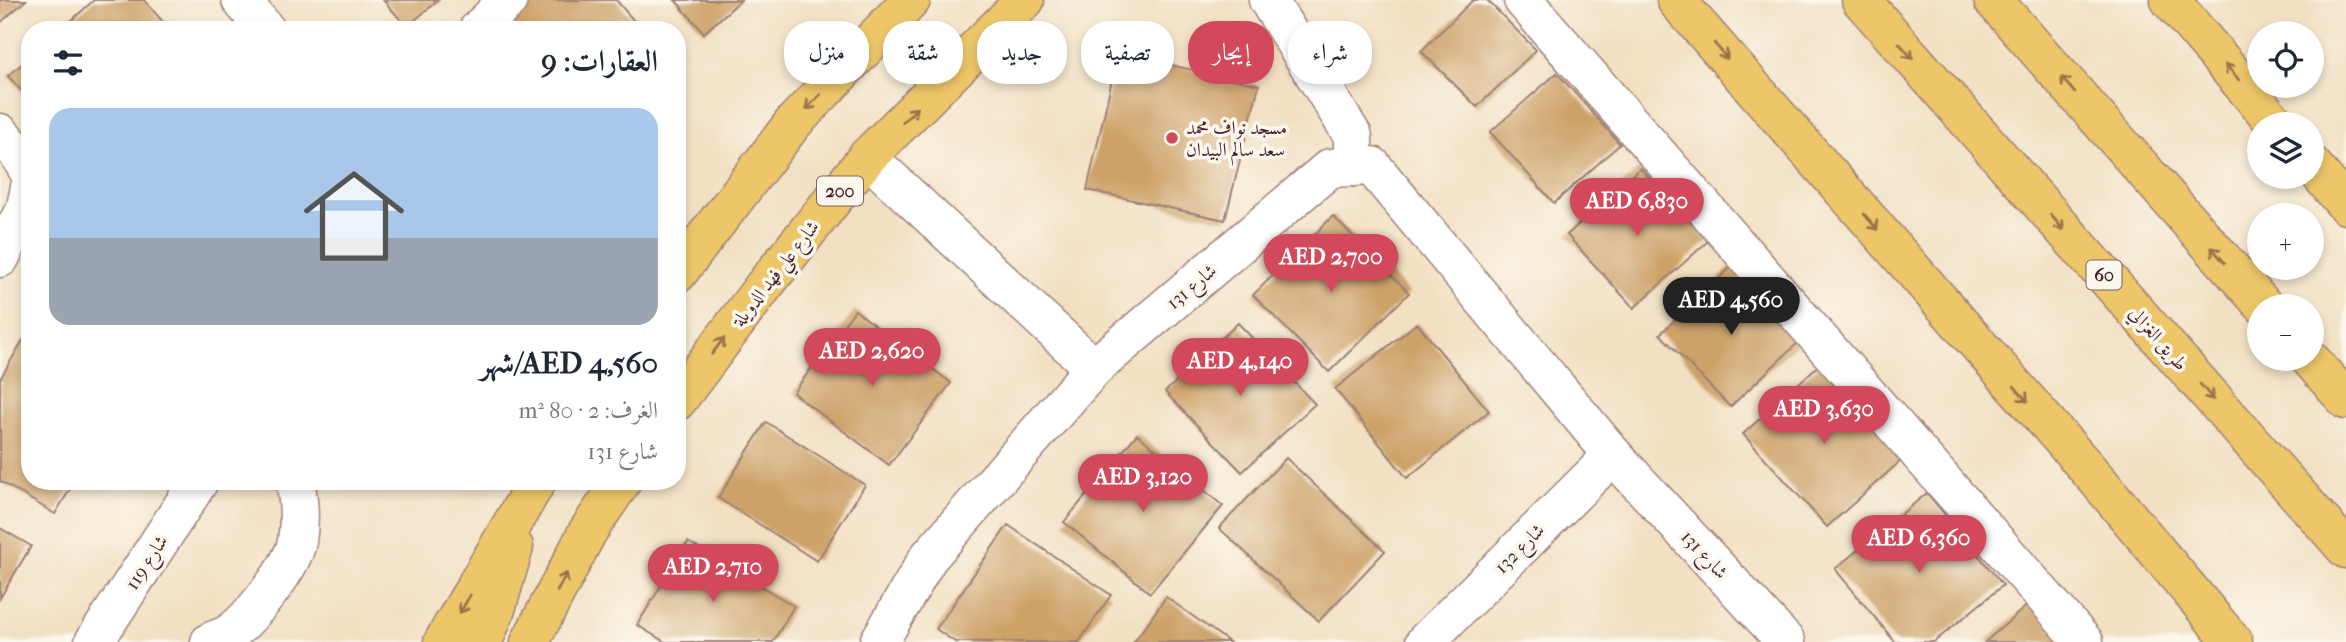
<!DOCTYPE html>
<html lang="ar">
<head>
<meta charset="utf-8">
<style>
	:root { --surface:#fff; --page:#f2f2f3; --text:#1f2937; --muted:#747a83; --line:#e0e1e3; --accent:#d1495b }
	body { margin:0; font-family:"IM FELL French Canon",Amiri,serif; background:var(--page); color:var(--text); direction:rtl; height:100vh; display:flex; flex-direction:column; font-size:26px; white-space:nowrap }
	* { box-sizing:border-box; margin:0 }
	p { font-size:23px; color:var(--muted) }
	.icon { flex:none; width:38px; height:38px; fill:none; stroke:currentColor; stroke-width:2; stroke-linecap:round; stroke-linejoin:round }
	.map { position:relative; flex:1; overflow:hidden; direction:ltr }
	.side { position:absolute; left:21px; top:21px; width:665px; height:469px; display:flex; flex-direction:column; background:var(--surface); border-radius:28px; box-shadow:0 4px 10px #0003; direction:rtl }
	.side>* { flex:none }
	.guide { position:absolute; left:707px; top:21px; width:665px; height:63px; direction:rtl; display:flex; gap:14px }
	.tools { position:absolute; left:2247px; top:21px; display:grid; gap:14px }
	.tools a { display:grid; place-items:center; width:77px; height:77px; border-radius:50%; background:var(--surface); box-shadow:0 4px 10px #0003; font-size:35px }
	.price { position:absolute; translate:-50% -60px; padding:0 16px; border-radius:24px; background:var(--accent); color:#fff; font-size:23px; line-height:46px; filter:drop-shadow(0 2px 4px #0008) }
	.price::after { content:''; position:absolute; left:50%; top:42px; width:21px; height:16px; margin-left:-10px; background:inherit; clip-path:polygon(0 0,100% 0,50% 100%) }
	.price.current { background:#222; color:#fff }
	ul { padding:0; list-style:none }
	li { display:grid; align-content:center; gap:14px; height:371px; padding:0 28px }
	li+li { border-top:2px solid var(--line) }
	li span { display:grid; place-items:center; height:217px; border-radius:21px; color:#555 }
	li>.icon { margin-inline-start:auto }
	span .icon { width:126px; height:126px; fill:#fffc; stroke-width:1 }
	li b { font-size:30px }
	h2 { display:flex; justify-content:space-between; align-items:center; height:84px; padding:0 28px; font-size:30px }
	.chip { padding:0 24px; border-radius:28px; background:var(--surface); box-shadow:0 4px 10px #0003; font-size:24px; line-height:63px }
	.chip.current { background:var(--accent); color:#fff }
	.map>svg:first-child { display:block }
	.building { fill:#cda269 }
	.lines { fill:none; stroke-linecap:round; stroke-linejoin:round }
	.minor-casing { stroke:#9e8077; stroke-width:41 }
	.major-casing { stroke:#9e8077; stroke-width:41 }
	.highway-casing { stroke:#9e8077; stroke-width:41 }
	.minor { stroke:#fff; stroke-width:38 }
	.major { stroke:#ecc669; stroke-width:38 }
	.highway { stroke:#ecc669; stroke-width:38 }
	.oneway { stroke:#9b724a }
	.poi-dot { fill:#d1495b; stroke:#fbf7ec; stroke-width:2.5 }
	.labels { text-anchor:middle; stroke-width:7; stroke-linejoin:round; paint-order:stroke }
	.shield { fill:#fbf7ec; stroke:#7f6065; stroke-width:2 }
	.shield-label { font-size:18px; font-weight:bold; fill:#4a1f2b }
	.poi-label { font-size:19px; fill:#4a1f2b; stroke:#fbf7ec; text-anchor:start }
	.street-label { font-size:19px; fill:#4a1f2b; stroke:#fbf7ec }
</style>
</head>
<body>
<div class="map">
<svg width="2346" height="642" viewBox="0 0 2346 642">
	<rect width="100%" height="100%" fill="#fbf7ec"/>
	<filter id="ink" filterUnits="userSpaceOnUse"><feTurbulence type="fractalNoise" baseFrequency=".0143" numOctaves="2"/><feDisplacementMap in="SourceGraphic" scale="14" xChannelSelector="R" yChannelSelector="G"/><feConvolveMatrix kernelMatrix="1 2 1 2 8 2 1 2 1" color-interpolation-filters="sRGB"/></filter>
	<filter id="wash" filterUnits="userSpaceOnUse"><feTurbulence type="fractalNoise" baseFrequency=".00686" numOctaves="4" result="noise"/><feDisplacementMap in="SourceGraphic" scale="28" xChannelSelector="R" yChannelSelector="G"/><feGaussianBlur stdDeviation="1.57" result="paint"/><feColorMatrix in="noise" values="0 0 0 0 0 0 0 0 0 0 0 0 0 0 0 0 0 1.4 0 .05"/><feComposite in="paint" operator="in"/></filter>
	<g filter="url(#wash)">
		<rect width="100%" height="100%" fill="#f2e0c3"/>
		<g id="blocks">
			<g class="building">
				<polygon points="0,0 26,0 0,23"/>
				<polygon points="94,0 144,0 170,30 61,30"/>
				<polygon points="383,0 438,0 407,27"/>
				<polygon points="528,0 616,0 642,30 494,30"/>
				<polygon points="675,0 741,0 704,33"/>
				<polygon points="1473,0 1487,0 1536,50 1477,107 1421,51"/>
				<polygon points="1118,53 1259,85 1225,220 1087,190"/>
				<polygon points="30,57 30,100 8,76"/>
				<polygon points="1557,73 1620,144 1554,203 1490,132"/>
				<polygon points="1640,168 1708,241 1634,308 1567,235"/>
				<polygon points="1333,216 1409,293 1329,372 1253,295"/>
				<polygon points="1732,266 1802,339 1730,407 1660,334"/>
				<polygon points="855,310 951,383 889,465 793,393"/>
				<polygon points="1238,323 1315,404 1242,472 1165,392"/>
				<polygon points="1417,323 1489,411 1407,478 1335,389"/>
				<polygon points="23,340 30,344 30,481 75,481 55,514 0,481 0,379"/>
				<polygon points="1820,364 1905,457 1827,527 1743,434"/>
				<polygon points="766,422 865,485 817,561 718,498"/>
				<polygon points="1137,434 1223,506 1150,593 1064,522"/>
				<polygon points="1286,458 1385,551 1319,621 1219,528"/>
				<polygon points="1927,493 2003,585 1934,642 1895,642 1835,569"/>
				<polygon points="1008,525 1111,595 1079,642 955,642 936,629"/>
				<polygon points="0,528 31,546 0,598"/>
				<polygon points="688,542 794,606 773,642 665,642 637,625"/>
				<polygon points="1166,597 1229,642 1134,642"/>
				<polygon points="2030,603 2063,642 1985,642"/>
			</g>
		</g>
	</g>
	<g filter="url(#ink)">
		<use href="#blocks" fill-opacity="0" stroke="#9e8077" stroke-width="2"/>
		<g class="lines">
			<defs>
				<g id="minor">
					<polyline points="241,0 266,30"/>
					<polyline points="1268,0 1353,136 1353,167"/>
					<polyline points="1523,0 2084,642"/>
					<polyline points="478,30 508,0"/>
					<polyline points="0,133 17,152 30,173"/>
					<polyline points="867,157 1094,368"/>
					<polyline points="0,258 26,207 30,187"/>
					<polyline points="94,642 199,481"/>
					<path d="M210 642C216 639 224 637 230 633 251 618 293 566 297 541 300 522 299 500 295 481"/>
					<polyline points="879,642 928,558 1094,368 1330,168 1372,166 1613,455 1786,642"/>
					<polyline points="1425,642 1613,455"/>
				</g>
				<g id="major">
					<polyline points="1676,0 2099,482 2233,642"/>
					<polyline points="2170,0 2276,124"/>
					<polyline points="2312,165 2346,205"/>
					<polyline points="677,274 794,122 911,0"/>
					<polyline points="677,401 763,287 867,157 1025,0"/>
					<polyline points="443,642 537,481"/>
					<polyline points="483,642 496,609 514,547"/>
					<polyline points="530,642 588,531 622,481"/>
				</g>
				<g id="highway">
					<polyline points="1861,0 2346,549"/>
					<polyline points="1993,0 2264,306"/>
					<polyline points="2310,359 2346,400"/>
				</g>
			</defs>
			<use href="#minor" class="minor-casing"/>
			<use href="#major" class="major-casing"/>
			<use href="#highway" class="highway-casing"/>
			<use href="#minor" class="minor"/>
			<use href="#major" class="major"/>
			<use href="#highway" class="highway"/>
		</g>
		<defs><path id="oneway-shaft" d="M-6 0H5M1.5-3L5.5 0L1.5 3" fill="none" stroke-width="1.6" stroke-linecap="round" stroke-linejoin="round" transform="scale(1.75)"/></defs>
		<g class="oneway">
			<use href="#oneway-shaft" transform="translate(1721 51) rotate(49)"/>
			<use href="#oneway-shaft" transform="translate(1906 51) rotate(49)"/>
			<use href="#oneway-shaft" transform="translate(2232 72) rotate(-131)"/>
			<use href="#oneway-shaft" transform="translate(2068 85) rotate(-131)"/>
			<use href="#oneway-shaft" transform="translate(813 102) rotate(134)"/>
			<use href="#oneway-shaft" transform="translate(910 115) rotate(-45)"/>
			<use href="#oneway-shaft" transform="translate(1871 222) rotate(49)"/>
			<use href="#oneway-shaft" transform="translate(2057 222) rotate(49)"/>
			<use href="#oneway-shaft" transform="translate(2218 255) rotate(-131)"/>
			<use href="#oneway-shaft" transform="translate(718 346) rotate(-53)"/>
			<use href="#oneway-shaft" transform="translate(2207 392) rotate(49)"/>
			<use href="#oneway-shaft" transform="translate(2021 394) rotate(49)"/>
			<use href="#oneway-shaft" transform="translate(562 582) rotate(-62)"/>
			<use href="#oneway-shaft" transform="translate(465 604) rotate(120)"/>
		</g>
	</g>
	<circle class="poi-dot" cx="1172" cy="138" r="7"/>
	<g class="labels">
		<g class="shield">
			<rect x="817" y="176.5" width="46" height="29" rx="5"/>
			<rect x="2086.5" y="260.5" width="35" height="29" rx="5"/>
		</g>
		<g class="shield-label">
			<text x="840" y="197">200</text>
			<text x="2104" y="281">60</text>
		</g>
		<g class="poi-label">
			<text x="1186" y="134">مسجد نواف محمد<tspan x="1186" dy="22">سعد سالم البيدان</tspan></text>
		</g>
		<g class="street-label">
			<text transform="translate(775 273) rotate(-52)" y="7">شارع علي فهد الدويلة</text>
			<text transform="translate(1191 286) rotate(-40)" y="7">شارع 131</text>
			<text transform="translate(2159 338) rotate(49)" y="7">طريق الغزالي</text>
			<text transform="translate(1519 548) rotate(-45)" y="7">شارع 132</text>
			<text transform="translate(1705 554) rotate(47)" y="7">شارع 131</text>
			<text transform="translate(146 562) rotate(-57)" y="7">شارع 119</text>
		</g>
	</g>
</svg>
<div class="tools">
<a><svg class="icon" aria-label="locate" viewBox="0 0 24 24"><circle cx="12" cy="12" r="6"/><path d="M12 2v4M12 18v4M2 12h4M18 12h4"/></svg></a>
<a><svg class="icon" aria-label="layers" viewBox="0 0 24 24"><path d="M12 4l9 5-9 5-9-5zM3 14l9 5 9-5"/></svg></a>
<a>+</a>
<a>−</a>
</div>
<b class="price" style="left:1637px;top:238px">AED 6,830</b>
<b class="price" style="left:1331px;top:294px">AED 2,700</b>
<b class="price current" style="left:1731px;top:337px">AED 4,560</b>
<b class="price" style="left:872px;top:388px">AED 2,620</b>
<b class="price" style="left:1240px;top:398px">AED 4,140</b>
<b class="price" style="left:1824px;top:446px">AED 3,630</b>
<b class="price" style="left:1143px;top:514px">AED 3,120</b>
<b class="price" style="left:1919px;top:575px">AED 6,360</b>
<b class="price" style="left:713px;top:604px">AED 2,710</b>
<div class="guide">
<a class="chip">شراء</a>
<a class="chip current">إيجار</a>
<a class="chip">تصفية</a>
<a class="chip">جديد</a>
<a class="chip">شقة</a>
<a class="chip">منزل</a>
</div>
<section class="side">
<h2>العقارات: 9<svg class="icon" aria-label="filters" viewBox="0 0 24 24"><path d="M4 7h16M4 17h16"/><circle cx="9" cy="7" r="2"/><circle cx="15" cy="17" r="2"/></svg></h2>
<ul>
<li><span style="background:linear-gradient(#a9c7e8 60%,#9aa5b1 0)"><svg class="icon" aria-label="home" viewBox="0 0 24 24"><path d="M3 11l9-7 9 7M6 9v11h12V9"/></svg></span><div><b>AED 4,560/شهر</b><p>الغرف: 2 · 80 m²</p><p>شارع 131</p></div></li>
</ul>
</section>
</div>
</body>
</html>
